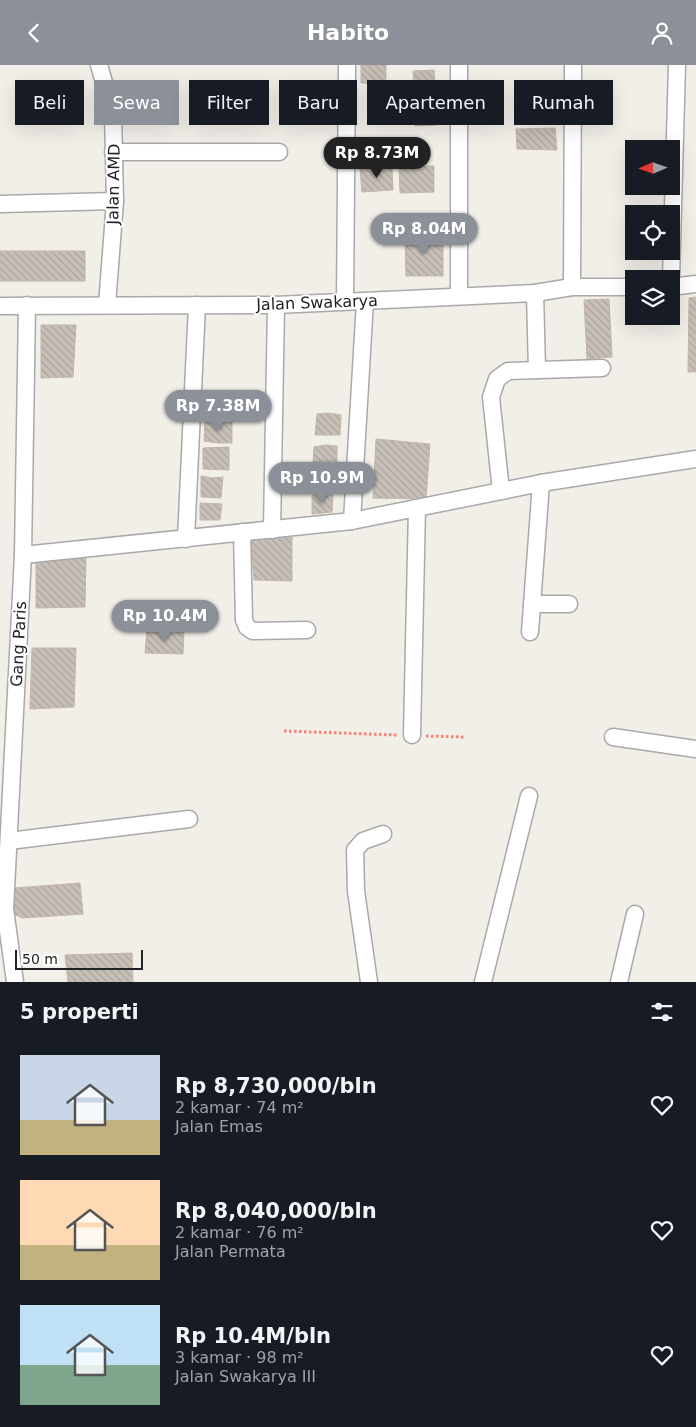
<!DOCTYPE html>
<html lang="id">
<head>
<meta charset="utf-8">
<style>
	:root { --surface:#171b24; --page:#242831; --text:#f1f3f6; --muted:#9ea1a6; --accent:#8c9099 }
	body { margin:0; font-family:"DejaVu Sans",sans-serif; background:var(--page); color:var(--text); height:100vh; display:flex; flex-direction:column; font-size:19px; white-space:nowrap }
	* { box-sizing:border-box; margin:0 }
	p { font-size:16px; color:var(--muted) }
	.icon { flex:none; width:28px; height:28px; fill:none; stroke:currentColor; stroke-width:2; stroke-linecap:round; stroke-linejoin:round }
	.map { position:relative; height:917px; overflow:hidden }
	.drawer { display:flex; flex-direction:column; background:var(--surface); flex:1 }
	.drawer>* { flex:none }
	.top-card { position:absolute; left:15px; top:15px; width:666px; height:45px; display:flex; gap:10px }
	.needle { width:32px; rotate:268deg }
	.controls { position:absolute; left:625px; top:75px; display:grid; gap:10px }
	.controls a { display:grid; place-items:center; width:55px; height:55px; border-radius:0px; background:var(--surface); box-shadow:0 5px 20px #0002; font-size:25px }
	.scale { position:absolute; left:15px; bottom:12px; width:128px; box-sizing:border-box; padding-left:5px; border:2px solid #222; border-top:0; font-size:14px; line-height:18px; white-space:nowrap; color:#222; -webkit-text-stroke:4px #fff; paint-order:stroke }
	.price { position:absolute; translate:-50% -42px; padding:0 11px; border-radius:18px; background:var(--accent); color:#fff; font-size:16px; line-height:32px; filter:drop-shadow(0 1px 2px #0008) }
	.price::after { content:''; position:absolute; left:50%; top:30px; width:15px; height:11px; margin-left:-8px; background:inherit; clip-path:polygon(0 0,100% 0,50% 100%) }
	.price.current { background:#222; color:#fff }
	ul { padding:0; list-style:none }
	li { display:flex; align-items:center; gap:15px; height:125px; padding:0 20px }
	li span { display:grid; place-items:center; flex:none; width:140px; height:100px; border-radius:0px; color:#555 }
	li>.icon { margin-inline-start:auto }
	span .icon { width:60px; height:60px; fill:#fffc; stroke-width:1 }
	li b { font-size:21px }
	h2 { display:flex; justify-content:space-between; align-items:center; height:60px; padding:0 20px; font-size:21px }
	.tag { padding:0 18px; border-radius:0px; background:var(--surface); box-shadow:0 5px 20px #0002; font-size:18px; line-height:45px }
	.tag.current { background:var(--accent); color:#fff }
	header { display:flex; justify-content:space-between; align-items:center; height:65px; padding:0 20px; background:var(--accent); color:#fff; font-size:22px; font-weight:700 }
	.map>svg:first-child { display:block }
	.building { fill:url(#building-back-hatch); stroke:#c4b6ab }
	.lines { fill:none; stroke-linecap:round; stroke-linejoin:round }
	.street-casing { stroke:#a9a9a9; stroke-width:19 }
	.path { stroke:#fa8072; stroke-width:3; stroke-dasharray:2.5 2.5; stroke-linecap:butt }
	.street { stroke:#fff; stroke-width:16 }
	.labels { text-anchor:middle; stroke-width:4; stroke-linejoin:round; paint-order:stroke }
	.street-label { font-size:16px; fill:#222; stroke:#fff }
</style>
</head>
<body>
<header><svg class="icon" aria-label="back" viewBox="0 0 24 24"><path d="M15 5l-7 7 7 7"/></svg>Habito<svg class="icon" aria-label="person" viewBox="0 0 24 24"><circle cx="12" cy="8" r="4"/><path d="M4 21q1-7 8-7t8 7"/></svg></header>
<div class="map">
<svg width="696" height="917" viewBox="0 0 696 917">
	<defs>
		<pattern id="building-back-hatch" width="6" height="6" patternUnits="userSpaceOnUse" patternTransform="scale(1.25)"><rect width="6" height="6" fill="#c7bfb8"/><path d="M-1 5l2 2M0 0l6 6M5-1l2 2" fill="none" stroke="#aba49e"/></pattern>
	</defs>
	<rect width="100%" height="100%" fill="#f2efe9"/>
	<g class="building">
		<polygon points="361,0 386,0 386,19 361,18"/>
		<polygon points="434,5 435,24 414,25 413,6"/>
		<polygon points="414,43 436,43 437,60 415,61"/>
		<polygon points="555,63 557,85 517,84 516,64"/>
		<polygon points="434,101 434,127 400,128 399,102"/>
		<polygon points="392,102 393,125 362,127 360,104"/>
		<polygon points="405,169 443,170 443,211 406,211"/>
		<rect x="0" y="186" width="85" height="30"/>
		<polygon points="696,232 696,307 688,307 689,233"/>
		<polygon points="609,234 612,292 587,294 584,235"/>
		<polygon points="41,260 76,260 73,312 41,313"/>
		<polygon points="233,329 231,350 220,351 207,348 208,332"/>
		<polygon points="328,348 341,350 340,370 315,370 317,349"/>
		<polygon points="217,355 232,357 232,378 218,378 204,376 205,356"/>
		<polygon points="376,374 430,379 426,434 373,433"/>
		<polygon points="326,380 337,381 337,399 313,399 314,382"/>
		<polygon points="229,382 229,405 203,404 203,383"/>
		<polygon points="316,405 334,407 333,425 315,424"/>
		<polygon points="201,411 212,413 223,412 221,433 201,432"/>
		<polygon points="312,430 333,430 332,447 312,449"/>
		<polygon points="200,438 222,439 220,455 200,455"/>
		<polygon points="292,472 292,516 254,515 251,474"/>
		<polygon points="86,492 85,542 36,543 36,494"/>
		<polygon points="184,541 183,561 147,561 148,543"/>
		<polygon points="147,564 184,565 183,589 145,588"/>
		<polygon points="32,583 76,583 74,642 30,644"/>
		<polygon points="80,818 83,849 22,853 14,849 14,823"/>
		<polygon points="132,888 133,917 68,917 65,890"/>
	</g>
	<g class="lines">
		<defs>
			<g id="street">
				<polyline points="99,0 113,48 115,136 107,240"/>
				<polyline points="113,87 279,87"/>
				<polyline points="0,139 115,136"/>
				<polyline points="671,214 677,0"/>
				<polyline points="572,222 573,0"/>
				<polyline points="671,222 696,219"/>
				<polyline points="535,228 537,305"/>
				<polyline points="459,230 459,0"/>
				<polyline points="345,236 347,0"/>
				<polyline points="0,241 276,240 535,228 572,222 634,222"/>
				<polyline points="501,426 491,332 497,314 508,306 602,303"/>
				<polyline points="352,456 365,236"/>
				<polyline points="272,465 276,240"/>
				<polyline points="242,467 244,555 247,562 253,566 307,565"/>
				<polyline points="186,474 197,240"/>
				<polyline points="23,490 352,456 541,418 696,394"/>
				<polyline points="532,539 569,539"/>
				<polyline points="530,567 541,418"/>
				<polyline points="412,670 417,443"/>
				<polyline points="613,672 696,684"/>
				<polyline points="9,776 189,754"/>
				<polyline points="15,917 5,844 23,490 27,240"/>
				<polyline points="369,917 356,826 355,785 363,776 383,769"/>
				<polyline points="483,917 529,731"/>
				<polyline points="619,917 635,849"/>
			</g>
		</defs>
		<use href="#street" class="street-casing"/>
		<g class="path">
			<polyline points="284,666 397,670"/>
			<polyline points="426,671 465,672"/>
		</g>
		<use href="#street" class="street"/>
	</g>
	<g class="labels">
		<g class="street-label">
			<text transform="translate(113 119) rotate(-89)" y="6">Jalan AMD</text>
			<text transform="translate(317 237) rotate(-2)" y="6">Jalan Swakarya</text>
			<text transform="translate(18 579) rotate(-87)" y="6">Gang Paris</text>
		</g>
	</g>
</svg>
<div class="controls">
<a><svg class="needle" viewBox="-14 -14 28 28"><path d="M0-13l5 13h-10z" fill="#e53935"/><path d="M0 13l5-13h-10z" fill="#9ea1a6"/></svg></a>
<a><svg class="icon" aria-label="locate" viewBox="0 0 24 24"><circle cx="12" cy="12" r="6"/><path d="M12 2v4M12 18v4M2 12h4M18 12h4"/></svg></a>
<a><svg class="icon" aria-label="layers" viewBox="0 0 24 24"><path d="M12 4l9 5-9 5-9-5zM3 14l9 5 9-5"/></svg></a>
</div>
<div class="scale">50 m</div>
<b class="price current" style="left:377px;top:114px">Rp 8.73M</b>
<b class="price" style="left:424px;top:190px">Rp 8.04M</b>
<b class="price" style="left:218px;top:367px">Rp 7.38M</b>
<b class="price" style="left:322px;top:439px">Rp 10.9M</b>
<b class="price" style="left:165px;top:577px">Rp 10.4M</b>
<div class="top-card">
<a class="tag">Beli</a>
<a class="tag current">Sewa</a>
<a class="tag">Filter</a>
<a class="tag">Baru</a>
<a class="tag">Apartemen</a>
<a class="tag">Rumah</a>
</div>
</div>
<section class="drawer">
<h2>5 properti<svg class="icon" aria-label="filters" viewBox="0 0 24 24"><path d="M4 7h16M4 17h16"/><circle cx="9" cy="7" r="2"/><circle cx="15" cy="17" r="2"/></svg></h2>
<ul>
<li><span style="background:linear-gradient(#c9d6e8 65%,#c2b280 0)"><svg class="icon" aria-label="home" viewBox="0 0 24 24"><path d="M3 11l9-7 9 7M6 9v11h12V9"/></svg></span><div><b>Rp 8,730,000/bln</b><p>2 kamar · 74 m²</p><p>Jalan Emas</p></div><svg class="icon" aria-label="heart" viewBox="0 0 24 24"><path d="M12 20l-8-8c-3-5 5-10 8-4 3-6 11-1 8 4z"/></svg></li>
<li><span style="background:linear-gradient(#ffd9b3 65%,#c2b280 0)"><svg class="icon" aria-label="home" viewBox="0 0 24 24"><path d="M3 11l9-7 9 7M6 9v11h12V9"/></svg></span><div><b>Rp 8,040,000/bln</b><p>2 kamar · 76 m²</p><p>Jalan Permata</p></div><svg class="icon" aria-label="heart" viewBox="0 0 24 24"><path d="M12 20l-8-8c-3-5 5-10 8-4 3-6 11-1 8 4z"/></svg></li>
<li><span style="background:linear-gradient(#bfe0f5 60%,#7fa58c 0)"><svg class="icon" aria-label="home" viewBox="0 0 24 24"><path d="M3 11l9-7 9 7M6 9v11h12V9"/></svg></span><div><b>Rp 10.4M/bln</b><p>3 kamar · 98 m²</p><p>Jalan Swakarya III</p></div><svg class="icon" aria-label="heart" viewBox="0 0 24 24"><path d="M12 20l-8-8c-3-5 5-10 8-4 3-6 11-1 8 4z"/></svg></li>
</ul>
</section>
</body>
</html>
